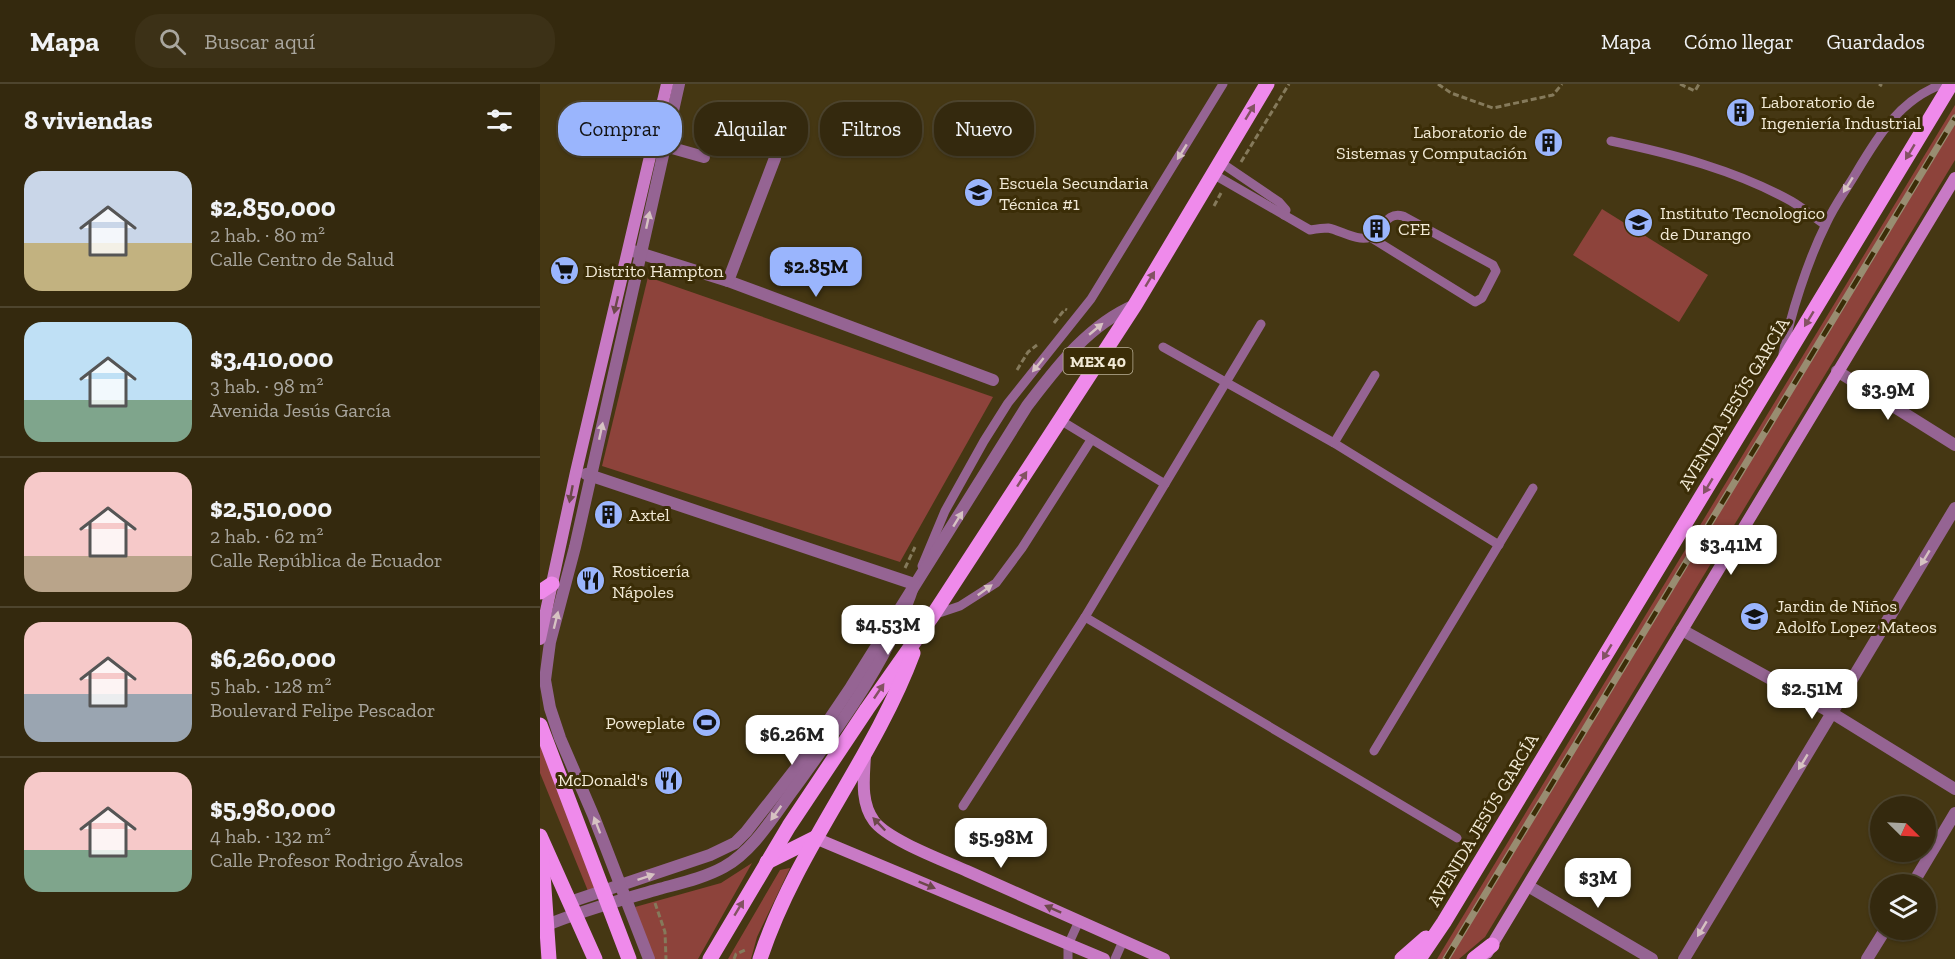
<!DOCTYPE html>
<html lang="es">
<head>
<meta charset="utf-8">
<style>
	:root { --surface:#34290e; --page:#3c3117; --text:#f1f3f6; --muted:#a9a69e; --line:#4e452e; --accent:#9ab5fd }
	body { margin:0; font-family:"Zilla Slab",serif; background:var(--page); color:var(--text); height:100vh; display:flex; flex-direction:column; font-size:22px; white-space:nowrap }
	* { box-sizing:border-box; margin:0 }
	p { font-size:20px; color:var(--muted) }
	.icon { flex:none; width:33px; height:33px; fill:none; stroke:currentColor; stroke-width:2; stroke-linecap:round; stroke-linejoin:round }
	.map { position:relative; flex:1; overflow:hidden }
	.details { display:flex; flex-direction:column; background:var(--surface); width:540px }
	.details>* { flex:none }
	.guide { position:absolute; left:18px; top:18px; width:570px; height:54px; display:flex; gap:12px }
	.needle { width:39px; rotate:114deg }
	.buttons { position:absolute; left:1330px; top:712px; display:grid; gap:12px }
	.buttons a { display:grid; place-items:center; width:66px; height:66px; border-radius:50%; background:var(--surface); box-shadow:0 2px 4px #0004,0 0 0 2px var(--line); font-size:30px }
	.price { position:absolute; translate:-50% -51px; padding:0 14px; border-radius:12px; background:#fff; color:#222; font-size:20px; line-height:39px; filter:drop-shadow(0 2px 3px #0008) }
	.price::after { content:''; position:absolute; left:50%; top:36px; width:18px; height:14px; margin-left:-9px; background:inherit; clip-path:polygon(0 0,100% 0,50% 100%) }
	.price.selected { background:var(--accent); color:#111 }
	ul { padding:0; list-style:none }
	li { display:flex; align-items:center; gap:18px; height:150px; padding:0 24px }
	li+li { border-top:2px solid var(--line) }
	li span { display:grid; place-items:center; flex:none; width:168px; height:120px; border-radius:18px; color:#555 }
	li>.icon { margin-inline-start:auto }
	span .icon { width:72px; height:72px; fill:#fffc; stroke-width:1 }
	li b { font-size:26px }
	h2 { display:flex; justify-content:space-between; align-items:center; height:72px; padding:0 24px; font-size:26px }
	.chip { padding:0 21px; border-radius:24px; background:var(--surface); box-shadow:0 2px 4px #0004,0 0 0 2px var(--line); font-size:21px; line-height:54px }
	.chip.selected { background:var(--accent); color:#111 }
	header { display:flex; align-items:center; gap:36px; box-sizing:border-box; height:84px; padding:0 30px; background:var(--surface); border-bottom:2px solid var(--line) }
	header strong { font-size:28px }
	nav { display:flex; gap:33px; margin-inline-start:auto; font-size:21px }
	.search { width:420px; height:54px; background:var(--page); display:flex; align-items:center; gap:15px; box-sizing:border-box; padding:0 21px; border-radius:24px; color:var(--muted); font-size:22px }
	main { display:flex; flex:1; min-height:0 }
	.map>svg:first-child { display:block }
	.green { fill:#8d433b }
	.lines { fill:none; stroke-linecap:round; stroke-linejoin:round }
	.path { stroke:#857a5b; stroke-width:3; stroke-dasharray:6 3; stroke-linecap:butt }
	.lane { stroke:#956493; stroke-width:9 }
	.street { stroke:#956493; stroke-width:12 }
	.secondary { stroke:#c87ac5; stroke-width:12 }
	.primary { stroke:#ef8aeb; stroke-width:15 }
	.rail-casing { stroke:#988d71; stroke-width:7 }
	.rail { stroke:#3b2d07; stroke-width:4.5; stroke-dasharray:14; stroke-linecap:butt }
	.oneway { fill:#835262 }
	.oneway2 { fill:#d6c2c2 }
	.oneway3 { fill:#6c484a }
	.labels { text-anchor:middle; stroke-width:6; stroke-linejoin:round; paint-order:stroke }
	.shield { fill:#3b2d07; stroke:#bbb198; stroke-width:1.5 }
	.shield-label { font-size:16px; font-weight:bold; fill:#f2ead6 }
	.poi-label { font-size:18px; fill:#f2ead6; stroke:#3b2d07; text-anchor:start }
	.street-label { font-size:18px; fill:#f2ead6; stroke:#3b2d07 }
</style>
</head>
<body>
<header>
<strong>Mapa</strong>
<div class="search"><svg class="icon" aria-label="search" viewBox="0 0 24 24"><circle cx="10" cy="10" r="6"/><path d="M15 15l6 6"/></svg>Buscar aquí</div>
<nav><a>Mapa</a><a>Cómo llegar</a><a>Guardados</a></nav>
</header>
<main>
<section class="details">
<h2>8 viviendas<svg class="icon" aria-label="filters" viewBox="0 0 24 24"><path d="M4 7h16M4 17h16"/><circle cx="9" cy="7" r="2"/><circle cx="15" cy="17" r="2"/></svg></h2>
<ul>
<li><span style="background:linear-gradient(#c9d6e8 60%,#c2b280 0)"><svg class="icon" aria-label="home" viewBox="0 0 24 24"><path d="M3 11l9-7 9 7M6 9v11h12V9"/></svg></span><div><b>$2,850,000</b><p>2 hab. · 80 m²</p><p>Calle Centro de Salud</p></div></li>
<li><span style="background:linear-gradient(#bfe0f5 65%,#7fa58c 0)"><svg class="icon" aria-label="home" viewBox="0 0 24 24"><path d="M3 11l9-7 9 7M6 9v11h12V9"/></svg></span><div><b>$3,410,000</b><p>3 hab. · 98 m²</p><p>Avenida Jesús García</p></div></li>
<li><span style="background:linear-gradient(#f6c9c9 70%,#b9a48a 0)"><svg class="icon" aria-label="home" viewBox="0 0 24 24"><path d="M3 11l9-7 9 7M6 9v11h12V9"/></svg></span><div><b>$2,510,000</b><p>2 hab. · 62 m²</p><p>Calle República de Ecuador</p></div></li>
<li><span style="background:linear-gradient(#f6c9c9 60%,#9aa5b1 0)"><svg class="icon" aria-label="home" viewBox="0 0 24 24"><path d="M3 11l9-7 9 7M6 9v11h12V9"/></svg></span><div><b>$6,260,000</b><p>5 hab. · 128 m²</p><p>Boulevard Felipe Pescador</p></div></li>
<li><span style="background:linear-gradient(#f6c9c9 65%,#7fa58c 0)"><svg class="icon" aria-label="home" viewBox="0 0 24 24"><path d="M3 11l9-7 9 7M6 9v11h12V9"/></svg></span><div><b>$5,980,000</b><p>4 hab. · 132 m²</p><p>Calle Profesor Rodrigo Ávalos</p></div></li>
</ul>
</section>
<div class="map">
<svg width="1415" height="875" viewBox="0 0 1415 875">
	<rect width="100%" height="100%" fill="#453713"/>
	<g class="green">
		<polygon points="1415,21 1415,76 945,853 919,875 897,875"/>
		<polygon points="1062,125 1168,191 1139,238 1033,171"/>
		<polygon points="108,193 453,313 360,478 62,382"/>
		<polygon points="0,661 56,803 48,807 0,689"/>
		<polygon points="212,779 158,875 113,875 95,823 181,799"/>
		<polygon points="250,784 217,853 211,875 188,875 240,786"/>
	</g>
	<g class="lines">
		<g class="path">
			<polyline points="898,0 911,9 953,24 1013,11 1022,0"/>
			<polyline points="1140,0 1155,7 1159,0"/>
			<polyline points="1339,0 1342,2"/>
			<polyline points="701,78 749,0"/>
			<polyline points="674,122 681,109"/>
			<polyline points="514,239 525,225 527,226"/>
			<polyline points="477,286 488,268 497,261"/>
			<polyline points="365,484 375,463"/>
			<polyline points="115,819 125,848 126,875"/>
			<polyline points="194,875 196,870 205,866"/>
		</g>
		<g class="lane">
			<path d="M1071 57C1133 70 1195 86 1251 117 1263 124 1274 133 1285 141"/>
			<polyline points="680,78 739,118 746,126 744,131"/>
			<path d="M673 90 770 146C776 145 783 144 788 144 800 146 818 158 830 153 844 147 845 127 863 132L953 181 956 187 942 214 935 218 830 153"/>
			<polyline points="623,263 794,359 959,461"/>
			<path d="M1243 270C1250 231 1268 176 1286 140 1294 122 1306 106 1316 89 1338 52 1360 15 1403 0"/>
			<polyline points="520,336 625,400"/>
			<polyline points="794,359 835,291"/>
			<polyline points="382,482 405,427 444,357 468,319 551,215 683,0"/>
			<polyline points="393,531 420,522 456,499 482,464 551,356"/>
			<polyline points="545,533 917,754"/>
			<polyline points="834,667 993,404"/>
			<polyline points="423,722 545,533 721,240"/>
			<polyline points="528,875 528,861 539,837"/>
			<polyline points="575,875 583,857"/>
		</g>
		<g class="street">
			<polyline points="125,62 164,73"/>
			<polyline points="93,167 188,197 453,296"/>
			<polyline points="188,197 235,74"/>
			<polyline points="1297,287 1415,361"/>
			<polyline points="1142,546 1292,629 1415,705"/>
			<polyline points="1372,801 1415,729"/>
			<polyline points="988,802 1112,875"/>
			<path d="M30 818 170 771 195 759 206 748 257 683 311 603 487 322C517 283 548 241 595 221"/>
			<path d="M7 841C43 826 81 816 119 805 141 799 164 794 184 783 213 767 233 733 253 706 299 642 350 575 374 500L46 390"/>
			<polyline points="109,875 54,733 20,654 10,624 5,596 10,558 35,463 139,0"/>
			<polyline points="1144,875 1415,424"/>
			<polyline points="1327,875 1345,846"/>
		</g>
		<g class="secondary">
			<polyline points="0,555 36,388 127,0"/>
			<path d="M325 671C324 693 320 718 334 737 348 756 405 777 427 787 493 816 558 846 624 875"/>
			<polyline points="275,754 564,875"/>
			<polyline points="947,869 1415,94"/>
		</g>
		<g class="primary">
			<polyline points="0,508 12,500"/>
			<polyline points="0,641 89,875"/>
			<polyline points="0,752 55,875"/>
			<polyline points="1,762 9,875"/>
			<polyline points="227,778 275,754"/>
			<polyline points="170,875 249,742 327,625 393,531 595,221 727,0"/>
			<path d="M220 875C256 765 333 676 373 569"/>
			<polyline points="862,875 886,854"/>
			<polyline points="879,875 904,838 1411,0"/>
			<polyline points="934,875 952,861"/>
		</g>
		<defs>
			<polyline id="rail" points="906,875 1415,34"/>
		</defs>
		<use href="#rail" class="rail-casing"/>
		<use href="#rail" class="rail"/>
	</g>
	<defs><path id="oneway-solid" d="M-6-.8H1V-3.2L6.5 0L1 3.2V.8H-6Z" transform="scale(1.5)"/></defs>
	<g class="oneway">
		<use href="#oneway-solid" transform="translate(710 28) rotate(-59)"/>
		<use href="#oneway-solid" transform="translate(1370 68) rotate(121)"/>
		<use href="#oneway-solid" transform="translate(610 195) rotate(-59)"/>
		<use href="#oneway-solid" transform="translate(1269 235) rotate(121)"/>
		<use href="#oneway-solid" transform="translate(482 395) rotate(-57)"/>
		<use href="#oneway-solid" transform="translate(1168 402) rotate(121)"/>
		<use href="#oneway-solid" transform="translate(1067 568) rotate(121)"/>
		<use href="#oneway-solid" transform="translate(339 607) rotate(-56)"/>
		<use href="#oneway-solid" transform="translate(199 824) rotate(-59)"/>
	</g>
	<g class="oneway2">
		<use href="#oneway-solid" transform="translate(642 68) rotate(122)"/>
		<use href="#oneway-solid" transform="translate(1308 101) rotate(122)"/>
		<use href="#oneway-solid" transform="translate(108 136) rotate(-78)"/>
		<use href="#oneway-solid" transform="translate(556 245) rotate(-40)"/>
		<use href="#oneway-solid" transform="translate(498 281) rotate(129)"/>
		<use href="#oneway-solid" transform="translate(61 347) rotate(-78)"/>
		<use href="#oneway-solid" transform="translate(418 435) rotate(-58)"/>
		<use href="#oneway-solid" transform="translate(1385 474) rotate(121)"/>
		<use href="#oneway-solid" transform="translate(445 506) rotate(-36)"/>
		<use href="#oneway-solid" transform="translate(16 536) rotate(-76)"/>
		<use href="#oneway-solid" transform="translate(1263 678) rotate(121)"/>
		<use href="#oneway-solid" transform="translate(236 729) rotate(126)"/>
		<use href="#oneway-solid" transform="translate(57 741) rotate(-111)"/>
		<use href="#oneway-solid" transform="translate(106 793) rotate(-19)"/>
		<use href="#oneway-solid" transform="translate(1162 845) rotate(121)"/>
	</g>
	<g class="oneway3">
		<use href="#oneway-solid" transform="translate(76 221) rotate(103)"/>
		<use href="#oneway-solid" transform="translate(31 410) rotate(101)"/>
		<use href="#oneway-solid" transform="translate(339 740) rotate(-134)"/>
		<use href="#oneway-solid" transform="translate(387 801) rotate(22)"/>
		<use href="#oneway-solid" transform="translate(513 825) rotate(-156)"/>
	</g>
	<defs>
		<symbol id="building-disc" viewBox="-11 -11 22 22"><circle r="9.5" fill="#9ab5fd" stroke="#3b2d07"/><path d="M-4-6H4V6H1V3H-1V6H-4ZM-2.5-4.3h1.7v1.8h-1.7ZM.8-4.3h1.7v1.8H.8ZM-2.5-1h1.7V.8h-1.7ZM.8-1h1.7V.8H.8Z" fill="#111"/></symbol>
		<symbol id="school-disc" viewBox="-11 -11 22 22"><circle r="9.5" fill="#9ab5fd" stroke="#3b2d07"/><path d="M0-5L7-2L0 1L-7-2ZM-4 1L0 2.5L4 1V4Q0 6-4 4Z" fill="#111"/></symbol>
		<symbol id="university-disc" viewBox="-11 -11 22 22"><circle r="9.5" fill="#9ab5fd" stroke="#3b2d07"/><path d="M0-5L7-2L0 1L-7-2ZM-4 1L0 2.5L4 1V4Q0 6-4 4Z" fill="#111"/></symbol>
		<symbol id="supermarket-disc" viewBox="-11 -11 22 22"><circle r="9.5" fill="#9ab5fd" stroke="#3b2d07"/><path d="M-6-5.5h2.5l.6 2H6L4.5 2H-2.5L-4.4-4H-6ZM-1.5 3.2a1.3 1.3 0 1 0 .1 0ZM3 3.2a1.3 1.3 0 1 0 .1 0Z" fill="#111"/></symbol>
		<symbol id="restaurant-disc" viewBox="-11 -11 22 22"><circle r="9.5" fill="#9ab5fd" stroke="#3b2d07"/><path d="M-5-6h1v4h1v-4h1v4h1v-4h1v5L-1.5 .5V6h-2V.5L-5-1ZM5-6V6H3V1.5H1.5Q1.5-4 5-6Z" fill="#111"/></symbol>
		<symbol id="stadium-disc" viewBox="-11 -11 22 22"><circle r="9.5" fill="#9ab5fd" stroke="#3b2d07"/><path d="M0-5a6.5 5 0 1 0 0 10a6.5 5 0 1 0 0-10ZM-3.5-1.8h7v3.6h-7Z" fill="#111"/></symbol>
	</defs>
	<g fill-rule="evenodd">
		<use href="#building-disc" x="1184" y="12" width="33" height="33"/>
		<use href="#building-disc" x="992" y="42" width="33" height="33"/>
		<use href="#school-disc" x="422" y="92" width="33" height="33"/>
		<use href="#university-disc" x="1082" y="122" width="33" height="33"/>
		<use href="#building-disc" x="820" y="128" width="33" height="33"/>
		<use href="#supermarket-disc" x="8" y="170" width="33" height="33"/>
		<use href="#building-disc" x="52" y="414" width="33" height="33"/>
		<use href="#restaurant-disc" x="34" y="480" width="33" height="33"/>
		<use href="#school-disc" x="1198" y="516" width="33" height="33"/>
		<use href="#stadium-disc" x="150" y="622" width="33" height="33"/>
		<use href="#restaurant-disc" x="112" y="680" width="33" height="33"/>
	</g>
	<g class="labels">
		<rect class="shield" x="523.5" y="264" width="69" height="26" rx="4.5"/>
		<g class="shield-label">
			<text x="558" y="283">MEX 40</text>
		</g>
		<g class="poi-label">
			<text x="1221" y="24">Laboratorio de<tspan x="1221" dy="21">Ingeniería Industrial</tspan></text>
			<text x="987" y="54" text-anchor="end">Laboratorio de<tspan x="987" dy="21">Sistemas y Computación</tspan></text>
			<text x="459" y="105">Escuela Secundaria<tspan x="459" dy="21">Técnica #1</tspan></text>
			<text x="1120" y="135">Instituto Tecnologico<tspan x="1120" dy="21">de Durango</tspan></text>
			<text x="858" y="151">CFE</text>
			<text x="45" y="193">Distrito Hampton</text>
			<text x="89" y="437">Axtel</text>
			<text x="72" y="493">Rosticería<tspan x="72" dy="21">Nápoles</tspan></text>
			<text x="1236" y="528">Jardin de Niños<tspan x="1236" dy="21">Adolfo Lopez Mateos</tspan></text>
			<text x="145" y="645" text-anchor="end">Poweplate</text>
			<text x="108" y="702" text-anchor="end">McDonald's</text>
		</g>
		<g class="street-label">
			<text transform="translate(1194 320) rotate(-59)" y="6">AVENIDA JESÚS GARCÍA</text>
			<text transform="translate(943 736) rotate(-59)" y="6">AVENIDA JESÚS GARCÍA</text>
		</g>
	</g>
</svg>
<div class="buttons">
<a><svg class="needle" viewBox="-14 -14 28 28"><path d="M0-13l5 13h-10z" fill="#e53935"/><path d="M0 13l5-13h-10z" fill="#a9a69e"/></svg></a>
<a><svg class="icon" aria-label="layers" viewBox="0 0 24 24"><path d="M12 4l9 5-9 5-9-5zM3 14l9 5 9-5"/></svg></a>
</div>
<b class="price selected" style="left:276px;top:214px">$2.85M</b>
<b class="price" style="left:1348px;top:337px">$3.9M</b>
<b class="price" style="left:1191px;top:492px">$3.41M</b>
<b class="price" style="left:348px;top:572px">$4.53M</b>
<b class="price" style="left:1272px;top:636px">$2.51M</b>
<b class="price" style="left:252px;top:682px">$6.26M</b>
<b class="price" style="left:461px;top:785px">$5.98M</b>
<b class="price" style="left:1058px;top:825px">$3M</b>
<div class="guide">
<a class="chip selected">Comprar</a>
<a class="chip">Alquilar</a>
<a class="chip">Filtros</a>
<a class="chip">Nuevo</a>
</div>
</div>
</main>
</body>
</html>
